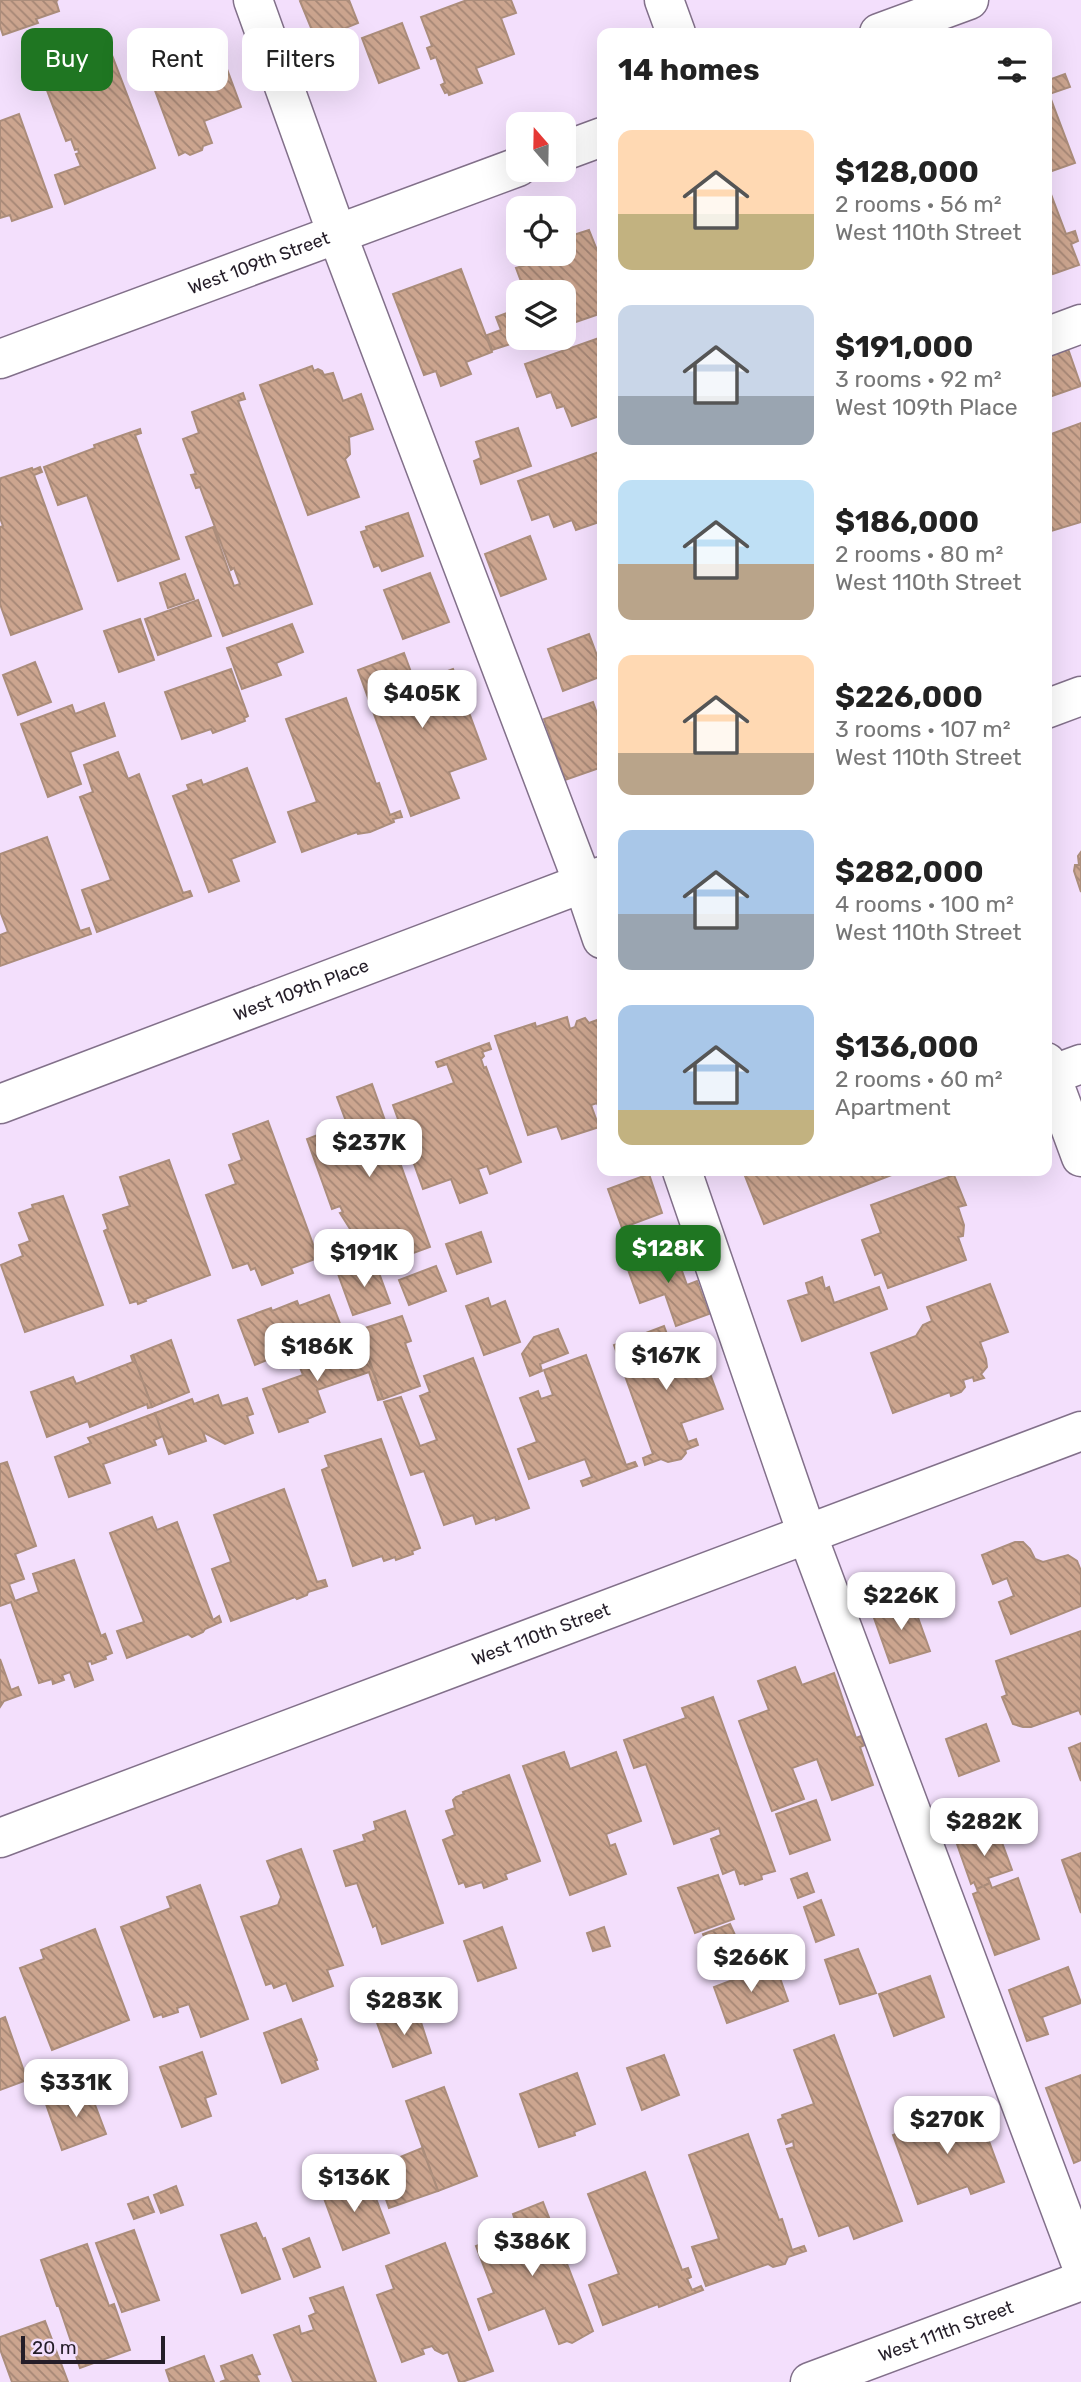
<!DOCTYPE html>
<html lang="en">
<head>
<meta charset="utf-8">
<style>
	:root { --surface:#fff; --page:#f6f6f6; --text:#222; --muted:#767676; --accent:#1f7622 }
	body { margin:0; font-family:Rubik,sans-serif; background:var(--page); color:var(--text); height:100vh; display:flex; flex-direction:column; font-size:26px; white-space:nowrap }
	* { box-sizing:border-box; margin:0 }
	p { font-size:23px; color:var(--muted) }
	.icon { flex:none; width:38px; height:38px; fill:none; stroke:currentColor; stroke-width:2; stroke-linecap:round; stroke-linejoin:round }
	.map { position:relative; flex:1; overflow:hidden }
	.drawer { position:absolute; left:597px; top:28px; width:455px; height:1148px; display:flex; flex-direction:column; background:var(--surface); border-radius:14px; box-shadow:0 7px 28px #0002 }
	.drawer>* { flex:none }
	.banner { position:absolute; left:21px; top:28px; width:471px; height:63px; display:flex; gap:14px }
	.needle { width:46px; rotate:340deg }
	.fabs { position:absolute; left:506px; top:112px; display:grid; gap:14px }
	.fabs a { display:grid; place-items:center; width:70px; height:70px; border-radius:14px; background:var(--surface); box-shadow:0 7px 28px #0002; font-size:35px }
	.scale { position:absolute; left:21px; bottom:18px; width:144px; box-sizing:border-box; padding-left:7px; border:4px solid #241d28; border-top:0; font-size:19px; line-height:24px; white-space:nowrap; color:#241d28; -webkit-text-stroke:5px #f3dffc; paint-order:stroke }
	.price { position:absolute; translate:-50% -60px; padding:0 16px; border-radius:14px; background:#fff; color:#222; font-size:23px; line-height:46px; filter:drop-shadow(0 2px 4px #0008) }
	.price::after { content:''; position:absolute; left:50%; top:42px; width:21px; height:16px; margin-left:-10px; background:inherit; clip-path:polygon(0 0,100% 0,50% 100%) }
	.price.on { background:var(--accent); color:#fff }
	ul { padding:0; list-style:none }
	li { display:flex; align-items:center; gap:21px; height:175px; padding:0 21px }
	li span { display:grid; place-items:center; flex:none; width:196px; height:140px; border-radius:14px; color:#555 }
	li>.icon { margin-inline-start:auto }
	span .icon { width:84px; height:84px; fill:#fffc; stroke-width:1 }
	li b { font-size:30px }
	h2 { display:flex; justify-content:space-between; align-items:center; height:84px; padding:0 21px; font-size:30px }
	.pill { padding:0 24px; border-radius:14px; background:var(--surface); box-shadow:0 7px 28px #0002; font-size:24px; line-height:63px }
	.pill.on { background:var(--accent); color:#fff }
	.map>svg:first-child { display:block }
	.building { fill:url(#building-back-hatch); stroke:#ab8d7b; stroke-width:2 }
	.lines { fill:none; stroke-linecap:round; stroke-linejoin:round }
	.minor-casing { stroke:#82708a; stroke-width:41 }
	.minor { stroke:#fff; stroke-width:38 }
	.labels { text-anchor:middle; stroke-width:5; stroke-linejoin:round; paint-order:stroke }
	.street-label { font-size:18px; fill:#241d28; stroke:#f3dffc }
</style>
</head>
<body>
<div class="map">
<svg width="1081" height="2382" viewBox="0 0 1081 2382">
	<defs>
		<pattern id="building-back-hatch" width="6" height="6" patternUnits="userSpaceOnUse" patternTransform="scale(1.75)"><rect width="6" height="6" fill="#cca58f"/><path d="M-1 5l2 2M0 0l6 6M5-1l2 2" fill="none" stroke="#a58675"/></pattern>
	</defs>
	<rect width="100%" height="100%" fill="#f3dffc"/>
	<g class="building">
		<polygon points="0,0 58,0 56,1 59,11 36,19 38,23 3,35 0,26"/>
		<polygon points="303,0 349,0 358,23 316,40 300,1"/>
		<polygon points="467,0 511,0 516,13 501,18 514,54 476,68 482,83 449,95 448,92 445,93 441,85 445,83 436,57 431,59 427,48 432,46 421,17"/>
		<polygon points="402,23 419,68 379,83 362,38"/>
		<polygon points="167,31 171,39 177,37 181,50 197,45 196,41 214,34 241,107 204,121 212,143 203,146 202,150 190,155 185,152 179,155 137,42"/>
		<polygon points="107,42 155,168 65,204 55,175 81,166 76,154 79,153 78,149 75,150 71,139 66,141 42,77 61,70 57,62"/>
		<polygon points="1065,74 1070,87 1049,94 1075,163 1046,173 1046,81"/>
		<polygon points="19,114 52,207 12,221 10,215 0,218 0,121"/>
		<polygon points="1046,181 1066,234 1075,231 1078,241 1071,244 1079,265 1053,274 1046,256"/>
		<polygon points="589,230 597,250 601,248 602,251 602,313 564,326 564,292 525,292 516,268 526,265 522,254 564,254 564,238"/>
		<polygon points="461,269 492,352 466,362 471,374 441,386 436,371 424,375 393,294"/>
		<polygon points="518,309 518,338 529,338 492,350 487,335 501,330 496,317"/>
		<polygon points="602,337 602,415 572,426 564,406 557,408 551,392 537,397 525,364"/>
		<polygon points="1066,343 1081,386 1046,398 1046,350"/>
		<polygon points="312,366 314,371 318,369 322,371 324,375 333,373 343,401 361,394 373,429 349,437 350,454 345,459 359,497 308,515 260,385"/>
		<polygon points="243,393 245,399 238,401 312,604 223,636 186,537 213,527 234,586 240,584 234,568 231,570 200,487 196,488 191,475 196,474 183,439 199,433 192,412"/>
		<polygon points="1081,423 1081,522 1048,532 1046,436"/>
		<polygon points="518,428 531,466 481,484 474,461 481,458 476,442"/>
		<polygon points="140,429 141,433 135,435 179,559 118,581 87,495 58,505 44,467 95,448 94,445"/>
		<polygon points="602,451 602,521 576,530 572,520 554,527 549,514 532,520 518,481"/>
		<polygon points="40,467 42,472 34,475 82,609 11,635 0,604 0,527 3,526 0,518 0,481 1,478 32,468 33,470"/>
		<polygon points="408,513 423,556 382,571 379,565 374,567 361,532 367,530 366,527"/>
		<polygon points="530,536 546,579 501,596 485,554"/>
		<polygon points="430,573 449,622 403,639 384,590"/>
		<polygon points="185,574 194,599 168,608 160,583"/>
		<polygon points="198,600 211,636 158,655 145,619"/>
		<polygon points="140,619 154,660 119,672 104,631"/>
		<polygon points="292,624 303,652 276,663 281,675 242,689 227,648"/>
		<polygon points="589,634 602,669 602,676 563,691 548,649"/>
		<polygon points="404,653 415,683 453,669 486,759 449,772 459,798 411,816 358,670"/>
		<polygon points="35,662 51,702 18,715 3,675"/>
		<polygon points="231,669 248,716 244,718 245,721 213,733 211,729 182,739 165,692"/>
		<polygon points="346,698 376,784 379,783 390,815 400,811 402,817 393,819 394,822 370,832 358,834 357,832 302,852 288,812 317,802 286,719"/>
		<polygon points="593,702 602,728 602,767 565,780 544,719"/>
		<polygon points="104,703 115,736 70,752 81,784 48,797 21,724 72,705 75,714"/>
		<polygon points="118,752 128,779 139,774 183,893 190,891 192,896 97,932 82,890 111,880 80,797 93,792 84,765"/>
		<polygon points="247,768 275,842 231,859 239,881 209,892 173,796 189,790 187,785 201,780 203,785"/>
		<polygon points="47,837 80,931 89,928 91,934 0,966 0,935 8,932 0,911 0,854"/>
		<polygon points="1081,852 1081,892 1074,871 1075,865 1079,865 1078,856"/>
		<polygon points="567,1017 570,1029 575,1027 577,1021 585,1018 589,1023 597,1020 602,1034 602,1109 600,1110 597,1103 591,1105 599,1127 562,1139 557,1126 528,1135 495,1036 535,1023 536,1027"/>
		<polygon points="489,1043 491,1049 482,1052 484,1056 481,1059 484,1068 486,1067 521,1162 490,1174 487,1166 478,1169 487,1193 460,1203 451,1179 423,1189 393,1105 454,1083 447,1064 438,1067 436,1062"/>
		<polygon points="372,1084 430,1247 386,1263 380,1245 364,1251 340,1213 343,1212 340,1206 332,1209 307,1139 347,1124 337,1097"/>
		<polygon points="268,1121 318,1258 291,1268 293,1273 262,1285 255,1268 251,1270 248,1263 233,1268 206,1195 236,1184 229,1165 242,1160 233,1134"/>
		<polygon points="169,1160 210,1275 145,1299 146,1301 138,1304 137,1301 130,1303 104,1231 108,1229 103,1215 130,1206 120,1177"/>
		<polygon points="743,1171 902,1171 764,1224"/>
		<polygon points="649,1174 662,1213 622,1228 608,1189"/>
		<polygon points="954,1175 966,1205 958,1207 964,1225 963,1236 958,1237 966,1260 888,1288 882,1272 875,1275 862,1240 881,1233 871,1205"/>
		<polygon points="63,1196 103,1305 25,1332 1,1265 23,1256 19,1245 30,1241 19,1213 33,1208 32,1205"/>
		<polygon points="481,1232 491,1262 457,1274 446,1244"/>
		<polygon points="673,1246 687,1285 697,1281 709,1314 676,1326 665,1294 640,1303 626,1264"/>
		<polygon points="375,1262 390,1303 353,1315 338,1274"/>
		<polygon points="436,1266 446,1291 409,1305 399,1280"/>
		<polygon points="822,1277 825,1289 829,1287 834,1303 879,1287 887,1309 802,1341 788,1301 809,1294 806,1283"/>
		<polygon points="990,1284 1008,1332 980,1342 986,1359 987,1367 981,1374 984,1378 974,1381 973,1377 963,1380 965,1387 961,1392 951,1396 950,1392 893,1413 871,1353 916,1336 923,1325 932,1321 927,1307"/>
		<polygon points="329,1295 342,1329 255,1365 238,1320 271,1308 272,1311 297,1301 299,1306"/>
		<polygon points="488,1298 491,1307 505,1301 520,1342 484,1355 466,1306"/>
		<polygon points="402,1316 411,1341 405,1343 420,1386 383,1399 359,1330"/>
		<polygon points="664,1326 677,1361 702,1352 723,1409 681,1423 688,1442 696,1439 698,1445 685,1450 686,1453 681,1459 668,1462 661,1459 645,1465 643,1458 653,1454 614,1345"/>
		<polygon points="558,1329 568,1353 540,1364 542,1371 530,1376 522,1354 534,1337"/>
		<polygon points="360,1336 383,1399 378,1400 369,1372 317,1390 325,1412 307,1419 308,1422 279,1432 263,1389 303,1375 297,1360"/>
		<polygon points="171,1340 189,1392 152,1407 133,1355"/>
		<polygon points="133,1355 152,1407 148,1408 147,1404 90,1427 88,1421 47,1437 31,1392 73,1377 76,1384 133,1362 131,1356"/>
		<polygon points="586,1355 626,1465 635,1462 637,1466 583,1486 581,1481 592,1477 585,1459 529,1479 518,1449 537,1442 520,1398 538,1391 541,1399 553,1395 544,1370"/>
		<polygon points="473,1358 529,1508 496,1520 495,1517 476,1524 473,1515 444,1525 424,1471 411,1475 384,1402 401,1397 420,1446 437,1440 420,1396 430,1392 424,1376"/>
		<polygon points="218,1395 222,1406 247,1398 253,1414 247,1416 253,1433 225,1444 203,1432 206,1441 169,1454 155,1413 192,1399 194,1404"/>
		<polygon points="155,1413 163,1436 154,1440 156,1445 103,1464 110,1483 69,1497 55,1457 91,1443 88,1438"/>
		<polygon points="381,1439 420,1548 412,1551 413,1554 396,1560 395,1557 384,1561 382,1556 353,1566 322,1470 329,1467 325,1456"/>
		<polygon points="7,1462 36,1546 15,1554 24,1579 9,1584 15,1601 39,1592 33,1574 74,1560 101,1636 105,1634 112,1653 105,1656 106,1659 92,1664 91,1661 87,1662 93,1680 75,1687 70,1672 62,1675 64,1680 53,1684 52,1679 39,1683 11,1602 0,1606 0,1464"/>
		<polygon points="284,1489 317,1582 325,1580 327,1586 308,1592 307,1595 297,1599 295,1597 231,1621 212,1569 231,1562 214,1515"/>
		<polygon points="152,1517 157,1530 177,1522 213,1620 219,1616 221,1622 205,1629 203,1632 192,1637 188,1634 127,1658 117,1631 144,1622 110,1533"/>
		<polygon points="1015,1542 1023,1542 1030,1549 1035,1559 1043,1562 1068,1555 1077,1561 1081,1571 1081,1606 1011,1634 999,1602 1014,1596 1007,1578 993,1584 982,1555"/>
		<polygon points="912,1601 930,1651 890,1663 873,1615"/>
		<polygon points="1081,1631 1081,1715 1079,1710 1031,1727 1023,1727 1013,1724 1002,1697 1007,1695 996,1661"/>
		<polygon points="0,1659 11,1690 18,1687 21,1695 4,1701 0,1707"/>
		<polygon points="795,1667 802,1685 834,1673 856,1738 861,1736 865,1745 860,1747 873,1785 832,1800 817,1759 792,1768 804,1799 772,1811 739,1721 769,1710 758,1681"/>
		<polygon points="713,1697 775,1871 761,1875 762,1879 745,1885 744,1883 740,1884 735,1869 723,1874 711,1839 721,1835 719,1828 674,1844 646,1764 634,1768 624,1740 686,1718 682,1708"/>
		<polygon points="986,1724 999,1761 959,1776 946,1739"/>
		<polygon points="1081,1743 1081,1781 1069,1748"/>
		<polygon points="564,1752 570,1769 616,1752 641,1821 606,1834 610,1846 615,1844 626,1874 570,1895 523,1766"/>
		<polygon points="509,1775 540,1861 505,1874 507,1879 484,1888 482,1882 466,1887 464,1882 459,1884 443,1840 455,1835 446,1811 455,1808 453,1800 456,1797 464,1794 463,1792"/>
		<polygon points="816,1800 830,1840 790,1854 776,1814"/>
		<polygon points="405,1811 443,1923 382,1944 376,1925 373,1927 357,1883 346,1886 334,1851 365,1841 363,1835 376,1830 374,1822"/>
		<polygon points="997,1829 1012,1870 988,1878 990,1883 977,1889 974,1882 971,1884 957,1844"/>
		<polygon points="301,1849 343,1965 327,1970 333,1986 293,2001 286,1983 274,1988 272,1983 266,1985 241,1917 278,1905 281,1897 267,1861"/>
		<polygon points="1081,1853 1081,1913 1062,1860"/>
		<polygon points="807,1873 814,1892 798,1898 791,1879"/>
		<polygon points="718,1875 734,1919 695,1933 678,1888"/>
		<polygon points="1018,1878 1039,1939 995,1955 973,1894 978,1892 977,1889 990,1883 992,1888"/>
		<polygon points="200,1885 248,2019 201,2037 189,2004 177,2008 178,2012 163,2017 162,2014 154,2017 121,1927 171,1908 167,1897"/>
		<polygon points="821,1900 834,1935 816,1942 804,1907"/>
		<polygon points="730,1924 739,1944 711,1955 703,1934"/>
		<polygon points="502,1927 516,1968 478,1981 464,1941"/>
		<polygon points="604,1927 610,1946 593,1951 587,1933"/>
		<polygon points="95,1929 129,2020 52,2050 20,1968 44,1959 41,1950"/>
		<polygon points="858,1949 876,1993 840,2004 825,1960"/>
		<polygon points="775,1964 788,2001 727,2023 714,1987"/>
		<polygon points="1068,1967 1081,2003 1042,2017 1048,2034 1027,2041 1009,1990"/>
		<polygon points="930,1976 944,2017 894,2036 879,1994"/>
		<polygon points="416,2007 431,2053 393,2067 376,2020"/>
		<polygon points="5,2017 27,2080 0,2090 0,2019"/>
		<polygon points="301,2019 317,2060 315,2061 318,2069 282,2083 264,2033"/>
		<polygon points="834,2035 902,2221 854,2239 849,2225 819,2236 787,2149 794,2147 793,2141 786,2144 778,2120 783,2118 782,2115 814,2104 794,2050"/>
		<polygon points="202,2052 216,2094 205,2098 211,2116 182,2127 160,2067"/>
		<polygon points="664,2055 679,2095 642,2110 627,2068"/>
		<polygon points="577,2073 595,2124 574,2132 575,2135 539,2147 520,2094"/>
		<polygon points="1081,2075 1081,2160 1074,2163 1046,2088"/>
		<polygon points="444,2087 477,2176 438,2191 406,2101"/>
		<polygon points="89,2089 106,2134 62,2150 46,2104"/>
		<polygon points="947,2107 954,2127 980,2117 1004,2182 971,2194 968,2186 918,2204 893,2135 918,2125 915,2119"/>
		<polygon points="748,2134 779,2220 782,2219 792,2250 804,2246 806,2251 788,2257 785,2264 773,2267 768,2264 706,2286 692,2247 719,2239 689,2155"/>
		<polygon points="422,2148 438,2191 389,2208 380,2182 388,2162"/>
		<polygon points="645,2172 682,2270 688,2268 691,2277 687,2279 692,2290 701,2286 703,2290 659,2307 658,2304 603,2325 589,2285 619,2274 588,2194"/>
		<polygon points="354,2178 359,2193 372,2188 389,2233 343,2250 321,2190"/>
		<polygon points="176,2186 183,2205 161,2213 154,2195"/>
		<polygon points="148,2197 154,2212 134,2219 128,2204"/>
		<polygon points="543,2202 593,2331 572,2343 567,2341 559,2344 545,2308 489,2330 478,2299 494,2293 476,2246 518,2229 513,2214"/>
		<polygon points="256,2223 263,2239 265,2238 280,2279 242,2293 221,2235"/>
		<polygon points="134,2230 159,2300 122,2312 96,2243"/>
		<polygon points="309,2238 320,2267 294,2277 283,2249"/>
		<polygon points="445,2243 493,2371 462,2382 459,2382 448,2352 443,2354 435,2350 432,2346 422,2349 424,2354 402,2362 377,2295 394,2289 386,2266"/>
		<polygon points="87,2244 109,2306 114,2304 130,2350 80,2368 59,2306 57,2306 41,2260"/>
		<polygon points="343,2287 376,2382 293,2382 274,2335 299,2326 301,2334 314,2330 309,2316 316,2313 310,2298"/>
		<polygon points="45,2321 68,2382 12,2382 0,2349 0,2337"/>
		<polygon points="252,2355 260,2374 256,2375 259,2382 220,2382 226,2380 221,2366"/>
		<polygon points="204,2356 214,2382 170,2382 166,2370"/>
	</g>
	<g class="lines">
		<defs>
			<g id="minor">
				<polyline points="253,0 337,234 583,883 602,939"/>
				<polyline points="664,0 676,33"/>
				<polyline points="879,33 969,0"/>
				<polyline points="564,151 602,137"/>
				<polyline points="1046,337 1081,324"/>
				<path id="s1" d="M0 359 518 167"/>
				<polyline points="1046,709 1081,696"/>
				<polyline points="1046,1062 1081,1157"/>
				<polyline points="1051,1075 1081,1064"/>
				<path id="s2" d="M0 1104 602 876"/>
				<polyline points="682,1171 807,1534 1081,2264"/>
				<path id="s3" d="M0 1838 1081 1431"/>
				<path id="s4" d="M810 2382 1081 2281"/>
			</g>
		</defs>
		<use href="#minor" class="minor-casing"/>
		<use href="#minor" class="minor"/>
	</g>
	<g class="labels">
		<g class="street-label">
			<text dy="6" stroke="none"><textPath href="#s1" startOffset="276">West 109th Street</textPath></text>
			<text dy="6" stroke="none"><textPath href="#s2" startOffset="322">West 109th Place</textPath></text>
			<text dy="6" stroke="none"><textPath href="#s3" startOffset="578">West 110th Street</textPath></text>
			<text dy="6" stroke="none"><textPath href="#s4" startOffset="145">West 111th Street</textPath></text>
		</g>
	</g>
</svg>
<div class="fabs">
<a><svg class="needle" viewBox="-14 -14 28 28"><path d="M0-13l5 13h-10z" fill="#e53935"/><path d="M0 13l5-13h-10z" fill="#767676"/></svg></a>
<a><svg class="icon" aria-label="locate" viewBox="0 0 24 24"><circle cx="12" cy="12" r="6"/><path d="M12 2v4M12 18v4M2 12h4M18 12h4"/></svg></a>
<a><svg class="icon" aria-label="layers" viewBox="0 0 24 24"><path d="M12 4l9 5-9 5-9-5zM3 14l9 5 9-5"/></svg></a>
</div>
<div class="scale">20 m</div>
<b class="price" style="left:422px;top:730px">$405K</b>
<b class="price" style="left:369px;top:1179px">$237K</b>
<b class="price on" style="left:668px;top:1285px">$128K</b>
<b class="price" style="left:364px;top:1289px">$191K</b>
<b class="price" style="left:317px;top:1383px">$186K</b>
<b class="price" style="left:666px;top:1392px">$167K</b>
<b class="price" style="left:901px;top:1632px">$226K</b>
<b class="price" style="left:984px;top:1858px">$282K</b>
<b class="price" style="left:751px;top:1994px">$266K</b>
<b class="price" style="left:404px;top:2037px">$283K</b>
<b class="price" style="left:76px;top:2119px">$331K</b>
<b class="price" style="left:947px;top:2156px">$270K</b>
<b class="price" style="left:354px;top:2214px">$136K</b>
<b class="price" style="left:532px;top:2278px">$386K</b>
<div class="banner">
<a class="pill on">Buy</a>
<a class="pill">Rent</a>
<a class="pill">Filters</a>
</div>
<section class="drawer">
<h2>14 homes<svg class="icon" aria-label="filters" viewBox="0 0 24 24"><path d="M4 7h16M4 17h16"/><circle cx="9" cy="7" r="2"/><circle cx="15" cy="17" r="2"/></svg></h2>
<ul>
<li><span style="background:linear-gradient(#ffd9b3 60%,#c2b280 0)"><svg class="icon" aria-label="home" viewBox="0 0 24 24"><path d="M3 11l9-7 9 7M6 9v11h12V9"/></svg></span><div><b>$128,000</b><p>2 rooms · 56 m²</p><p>West 110th Street</p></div></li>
<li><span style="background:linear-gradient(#c9d6e8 65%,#9aa5b1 0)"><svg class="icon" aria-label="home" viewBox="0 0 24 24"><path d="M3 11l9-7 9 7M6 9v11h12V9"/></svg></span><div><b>$191,000</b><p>3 rooms · 92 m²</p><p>West 109th Place</p></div></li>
<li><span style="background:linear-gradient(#bfe0f5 60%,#b9a48a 0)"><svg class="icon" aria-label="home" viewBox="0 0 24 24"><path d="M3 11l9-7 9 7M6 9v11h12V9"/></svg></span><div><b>$186,000</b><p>2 rooms · 80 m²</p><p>West 110th Street</p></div></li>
<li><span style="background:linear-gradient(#ffd9b3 70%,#b9a48a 0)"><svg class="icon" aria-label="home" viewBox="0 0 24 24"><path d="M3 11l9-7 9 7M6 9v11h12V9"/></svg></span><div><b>$226,000</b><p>3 rooms · 107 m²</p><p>West 110th Street</p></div></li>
<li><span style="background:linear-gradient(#a9c7e8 60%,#9aa5b1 0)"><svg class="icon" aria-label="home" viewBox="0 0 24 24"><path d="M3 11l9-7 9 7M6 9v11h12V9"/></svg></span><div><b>$282,000</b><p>4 rooms · 100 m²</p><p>West 110th Street</p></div></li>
<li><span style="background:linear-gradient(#a9c7e8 75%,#c2b280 0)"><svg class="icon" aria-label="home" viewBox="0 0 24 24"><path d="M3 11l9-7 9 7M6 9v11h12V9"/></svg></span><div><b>$136,000</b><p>2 rooms · 60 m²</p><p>Apartment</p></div></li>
</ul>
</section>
</div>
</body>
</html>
